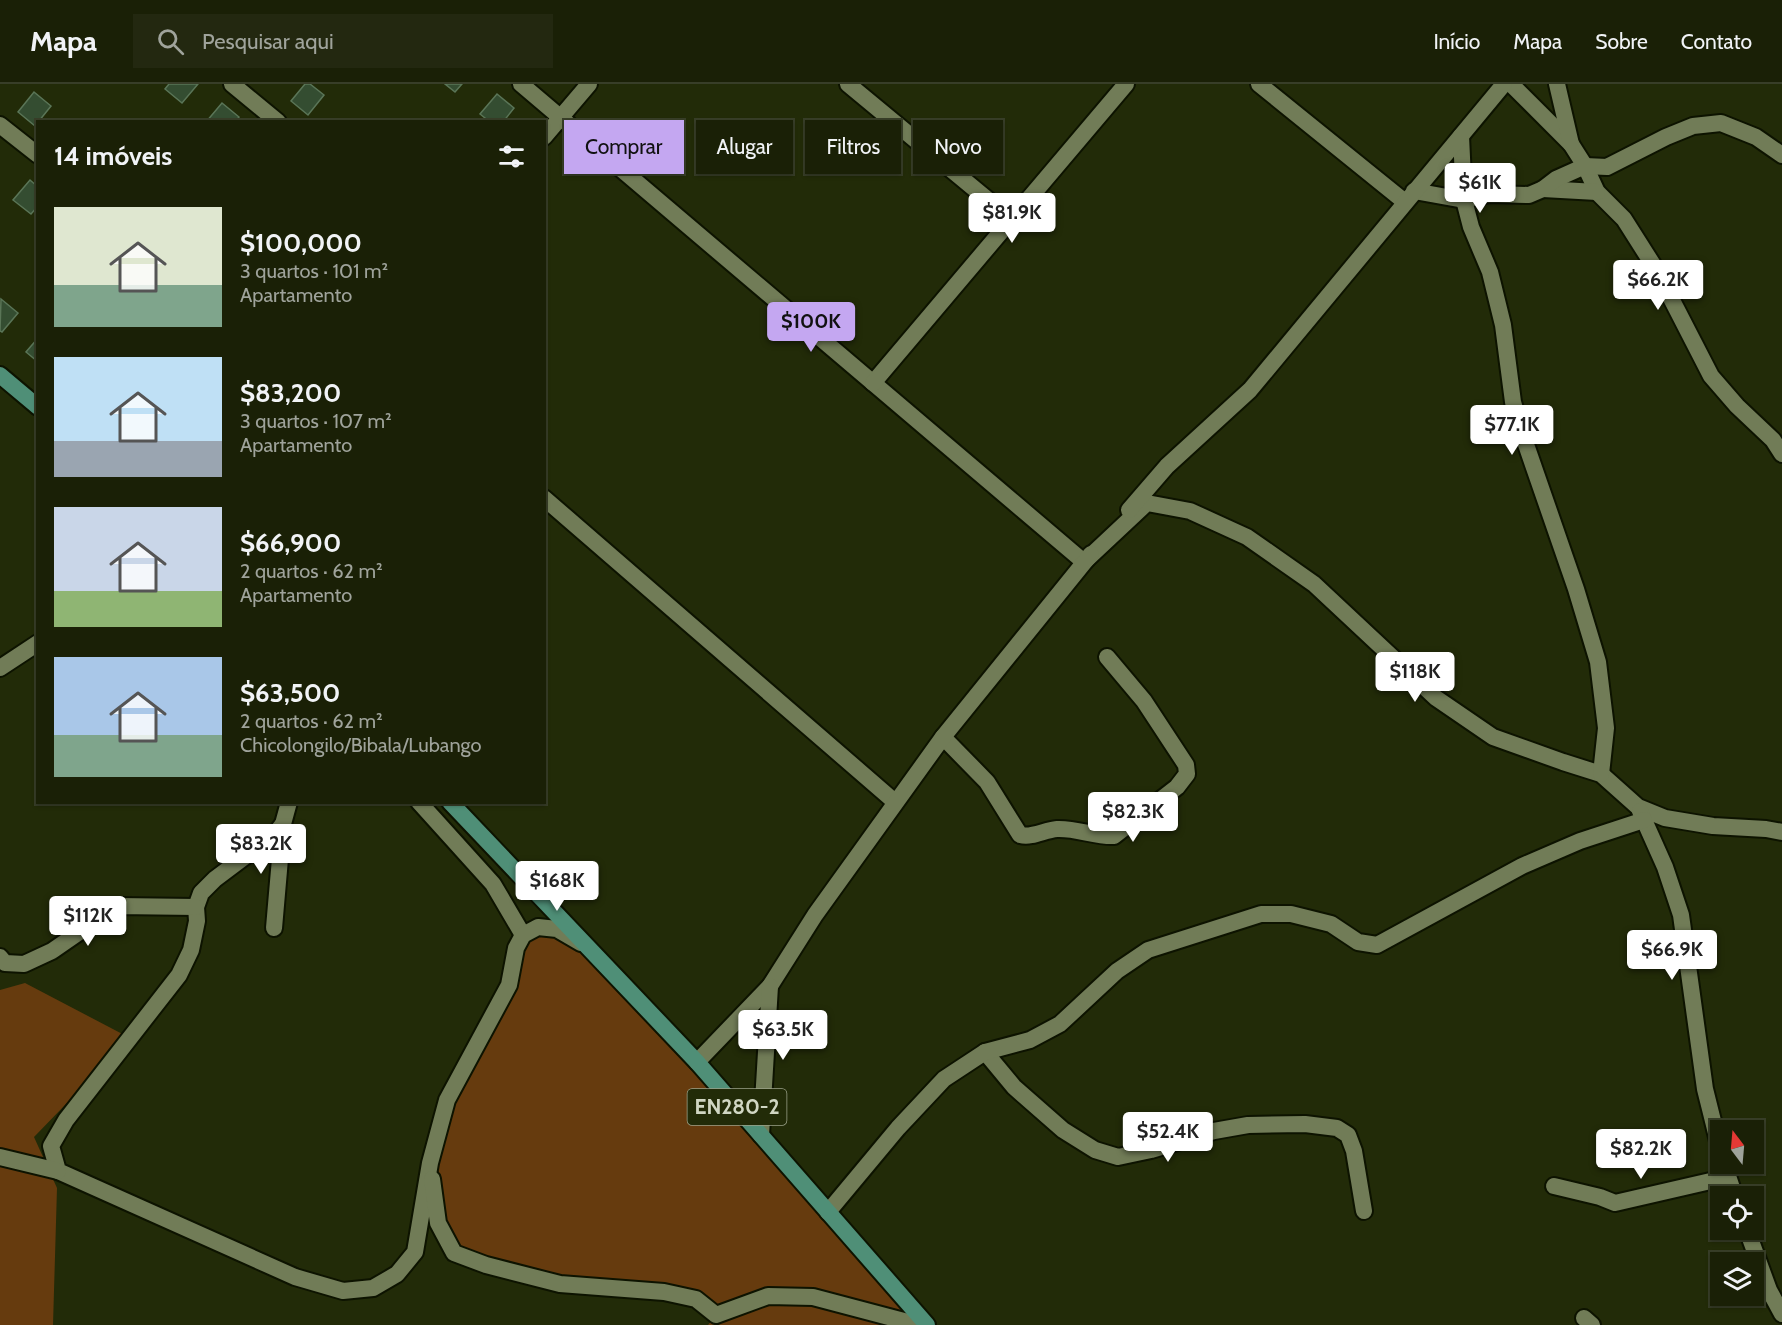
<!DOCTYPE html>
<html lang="pt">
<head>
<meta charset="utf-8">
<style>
	:root { --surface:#1a2006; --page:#232810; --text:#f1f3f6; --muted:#9fa39b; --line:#383e28; --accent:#c4a7f1 }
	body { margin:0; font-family:Cabin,sans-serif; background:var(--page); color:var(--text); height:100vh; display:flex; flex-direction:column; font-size:22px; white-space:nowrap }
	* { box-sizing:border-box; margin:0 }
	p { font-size:20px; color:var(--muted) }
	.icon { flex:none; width:33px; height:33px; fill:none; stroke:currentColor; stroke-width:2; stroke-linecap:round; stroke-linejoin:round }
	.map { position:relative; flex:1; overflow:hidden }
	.drawer { position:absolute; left:36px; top:36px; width:510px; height:684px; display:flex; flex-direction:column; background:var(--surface); border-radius:0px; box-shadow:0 2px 4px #0004,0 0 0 2px var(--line) }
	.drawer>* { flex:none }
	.hud { position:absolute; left:564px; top:36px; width:570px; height:54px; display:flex; gap:12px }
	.needle { width:39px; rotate:344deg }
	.controls { position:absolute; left:1710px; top:1036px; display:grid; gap:12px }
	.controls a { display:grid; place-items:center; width:54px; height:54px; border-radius:0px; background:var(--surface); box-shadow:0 2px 4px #0004,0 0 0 2px var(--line); font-size:30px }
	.price { position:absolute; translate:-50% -51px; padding:0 14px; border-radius:6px; background:#fff; color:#222; font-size:20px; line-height:39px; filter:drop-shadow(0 2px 3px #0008) }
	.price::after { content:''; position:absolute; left:50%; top:36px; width:18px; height:14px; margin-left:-9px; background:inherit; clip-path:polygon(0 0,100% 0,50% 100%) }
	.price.current { background:var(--accent); color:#111 }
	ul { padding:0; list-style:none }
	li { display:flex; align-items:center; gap:18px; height:150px; padding:0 18px }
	li span { display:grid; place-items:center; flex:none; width:168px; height:120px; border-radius:0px; color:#555 }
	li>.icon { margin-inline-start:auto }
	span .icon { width:72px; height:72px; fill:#fffc; stroke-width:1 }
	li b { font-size:26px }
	h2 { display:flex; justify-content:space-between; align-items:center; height:72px; padding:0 18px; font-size:26px }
	.tag { padding:0 21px; border-radius:0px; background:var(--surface); box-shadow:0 2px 4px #0004,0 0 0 2px var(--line); font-size:21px; line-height:54px }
	.tag.current { background:var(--accent); color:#111 }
	header { display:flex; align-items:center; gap:36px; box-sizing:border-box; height:84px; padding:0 30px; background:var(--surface); border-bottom:2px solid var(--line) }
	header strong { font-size:28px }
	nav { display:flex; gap:33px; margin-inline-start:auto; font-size:21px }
	.search { width:420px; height:54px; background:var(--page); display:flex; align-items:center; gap:15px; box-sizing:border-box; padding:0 21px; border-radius:0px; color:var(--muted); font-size:22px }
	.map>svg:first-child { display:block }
	.green { fill:#663b0e }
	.building { fill:#344d31; stroke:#5a7557; stroke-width:1.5 }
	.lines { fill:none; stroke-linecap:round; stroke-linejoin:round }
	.minor-casing { stroke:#0d1300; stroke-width:20 }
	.primary-casing { stroke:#0d1300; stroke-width:20 }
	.minor { stroke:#717c57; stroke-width:16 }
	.primary { stroke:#4f8f77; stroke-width:16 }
	.labels { text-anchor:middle; stroke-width:4.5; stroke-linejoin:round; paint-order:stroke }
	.shield { fill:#222b08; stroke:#9ca38b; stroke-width:1.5 }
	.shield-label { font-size:21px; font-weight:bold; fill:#d0d6c3 }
</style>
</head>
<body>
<header>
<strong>Mapa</strong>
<div class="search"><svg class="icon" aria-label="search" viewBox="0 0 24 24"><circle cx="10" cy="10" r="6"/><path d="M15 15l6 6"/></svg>Pesquisar aqui</div>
<nav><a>Início</a><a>Mapa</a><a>Sobre</a><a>Contato</a></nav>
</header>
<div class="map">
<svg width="1782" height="1241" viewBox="0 0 1782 1241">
	<rect width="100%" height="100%" fill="#222b08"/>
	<g class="green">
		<polygon points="538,843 587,863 927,1241 708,1241 716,1231 696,1215 611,1205 454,1169 430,1079 523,851"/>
		<polygon points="25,899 130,954 34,1053 57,1104 53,1241 0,1241 0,906"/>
	</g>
	<g class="building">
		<polygon points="169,0 198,0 182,19 165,5"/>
		<polygon points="305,0 310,0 324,11 308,31 291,17"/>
		<polygon points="445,0 462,0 455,8"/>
		<polygon points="34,8 51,22 35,42 18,28"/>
		<polygon points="497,10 514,24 503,38 490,38 480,30"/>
		<polygon points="222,19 239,33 235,38 206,38"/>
		<polygon points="30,96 38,103 38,122 31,130 13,116"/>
		<polygon points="1,215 18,229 2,248 0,247"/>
		<polygon points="38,254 38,278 26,268"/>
	</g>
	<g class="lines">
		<defs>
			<g id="minor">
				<polyline points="232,0 278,38"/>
				<polyline points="521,0 1084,478 1147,419 1190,427 1247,453 1314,500 1436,614 1493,653 1563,678 1601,690 1638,723 1665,734 1713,742 1766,745 1782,748"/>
				<polyline points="848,0 1011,135"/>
				<polyline points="1259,0 1405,118"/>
				<polyline points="1511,0 1571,60 1585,82 1597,108 1624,135 1657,187 1711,292 1737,322 1773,356 1782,370"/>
				<polyline points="1557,0 1571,60"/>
				<polyline points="0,41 38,71"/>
				<polyline points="1461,52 1464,116 1471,143 1490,188 1503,241 1513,318 1521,346 1576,505 1598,578 1606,644 1601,690"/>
				<polyline points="544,53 589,0"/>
				<polyline points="1543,105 1597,108"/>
				<polyline points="1414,107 1464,116 1489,110 1529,111 1543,105 1556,95 1585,82 1607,83 1666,53 1693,42 1721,39 1756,53 1782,71"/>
				<polyline points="873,299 1126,0"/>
				<polyline points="544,414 895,718"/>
				<polyline points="1129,426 1167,382 1250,306 1504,0"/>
				<polyline points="0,584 38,559"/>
				<path d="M943 653 987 698 1020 751C1033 754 1044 746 1057 745 1077 744 1095 753 1114 752L1177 703 1187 690 1186 681 1144 617 1107 573"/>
				<polyline points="419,718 493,800 523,851"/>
				<polyline points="1640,727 1665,783 1681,831 1705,1005 1720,1065"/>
				<polyline points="283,740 275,750 215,795 201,809 196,823 197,837 191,866 179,891 66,1036 51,1062 58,1087 295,1193 343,1207 373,1204 397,1190 415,1168 430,1079 447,1016 509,901 516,864 523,851 538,843 557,845 581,859"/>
				<polyline points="274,844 283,740 289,718"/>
				<polyline points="0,873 5,879 24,880 52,867 117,822 196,823"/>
				<polyline points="985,968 1014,1003 1063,1046 1095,1066 1118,1073 1151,1066 1214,1047 1248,1041 1305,1040 1337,1044 1348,1051 1354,1067 1364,1127"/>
				<polyline points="697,978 770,902 815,831 943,653 1091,470"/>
				<polyline points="761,1051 770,902"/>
				<polyline points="0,1073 58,1087"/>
				<polyline points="1724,1080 1735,1113"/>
				<polyline points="432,1095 438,1139 454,1169 486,1181 560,1200 664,1208 696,1215 716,1231 768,1212 813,1213 919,1241"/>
				<polyline points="1554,1102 1600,1113 1615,1119 1728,1093"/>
				<polyline points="828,1128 898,1044 944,995 985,968 1030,956 1060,940 1117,887 1148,866 1261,830 1291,830 1331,840 1358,858 1377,861 1522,782 1580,757 1644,736"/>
				<polyline points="1747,1146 1769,1206 1782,1230"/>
				<polyline points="1584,1234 1592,1241"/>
			</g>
			<g id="primary">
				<polyline points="0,291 38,323"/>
				<polyline points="450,718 697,978 927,1241"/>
			</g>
		</defs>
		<use href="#minor" class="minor-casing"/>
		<use href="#primary" class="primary-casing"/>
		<use href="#minor" class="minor"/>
		<use href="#primary" class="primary"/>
	</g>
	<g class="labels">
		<rect class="shield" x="687.5" y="1005" width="99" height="36" rx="4.5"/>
		<g class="shield-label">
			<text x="737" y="1030">EN280-2</text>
		</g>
	</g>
</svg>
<div class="controls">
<a><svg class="needle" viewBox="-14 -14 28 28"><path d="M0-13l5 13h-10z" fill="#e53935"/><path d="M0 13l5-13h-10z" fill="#9fa39b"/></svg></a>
<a><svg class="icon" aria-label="locate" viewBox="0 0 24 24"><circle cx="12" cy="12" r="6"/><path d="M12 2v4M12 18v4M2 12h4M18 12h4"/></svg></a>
<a><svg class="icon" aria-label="layers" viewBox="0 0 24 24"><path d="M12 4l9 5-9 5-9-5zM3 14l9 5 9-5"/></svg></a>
</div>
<b class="price" style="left:1480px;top:130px">$61K</b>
<b class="price" style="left:1012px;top:160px">$81.9K</b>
<b class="price" style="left:1658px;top:227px">$66.2K</b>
<b class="price current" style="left:811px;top:269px">$100K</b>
<b class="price" style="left:1512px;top:372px">$77.1K</b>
<b class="price" style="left:1415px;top:619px">$118K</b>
<b class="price" style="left:1133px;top:759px">$82.3K</b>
<b class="price" style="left:261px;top:791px">$83.2K</b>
<b class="price" style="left:557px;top:828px">$168K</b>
<b class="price" style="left:88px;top:863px">$112K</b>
<b class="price" style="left:1672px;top:897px">$66.9K</b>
<b class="price" style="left:783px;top:977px">$63.5K</b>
<b class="price" style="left:1168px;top:1079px">$52.4K</b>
<b class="price" style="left:1641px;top:1096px">$82.2K</b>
<div class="hud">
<a class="tag current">Comprar</a>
<a class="tag">Alugar</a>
<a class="tag">Filtros</a>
<a class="tag">Novo</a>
</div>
<section class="drawer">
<h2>14 imóveis<svg class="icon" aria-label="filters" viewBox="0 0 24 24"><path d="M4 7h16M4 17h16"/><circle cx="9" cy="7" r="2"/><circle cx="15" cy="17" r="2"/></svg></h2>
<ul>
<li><span style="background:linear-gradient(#dfe7d0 65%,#7fa58c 0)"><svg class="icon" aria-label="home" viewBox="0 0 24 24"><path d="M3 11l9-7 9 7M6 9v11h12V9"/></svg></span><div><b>$100,000</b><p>3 quartos · 101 m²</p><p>Apartamento</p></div></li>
<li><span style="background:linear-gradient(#bfe0f5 70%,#9aa5b1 0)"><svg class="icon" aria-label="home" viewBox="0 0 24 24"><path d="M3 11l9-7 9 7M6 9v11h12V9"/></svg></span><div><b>$83,200</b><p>3 quartos · 107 m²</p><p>Apartamento</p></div></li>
<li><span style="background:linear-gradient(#c9d6e8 70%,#8fb573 0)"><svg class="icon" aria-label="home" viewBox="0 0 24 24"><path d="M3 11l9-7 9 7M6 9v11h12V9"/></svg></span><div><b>$66,900</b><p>2 quartos · 62 m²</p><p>Apartamento</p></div></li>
<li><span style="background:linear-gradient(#a9c7e8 65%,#7fa58c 0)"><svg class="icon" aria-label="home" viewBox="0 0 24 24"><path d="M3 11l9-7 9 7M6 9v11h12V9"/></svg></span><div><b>$63,500</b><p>2 quartos · 62 m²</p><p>Chicolongilo/Bibala/Lubango</p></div></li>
</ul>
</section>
</div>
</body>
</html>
